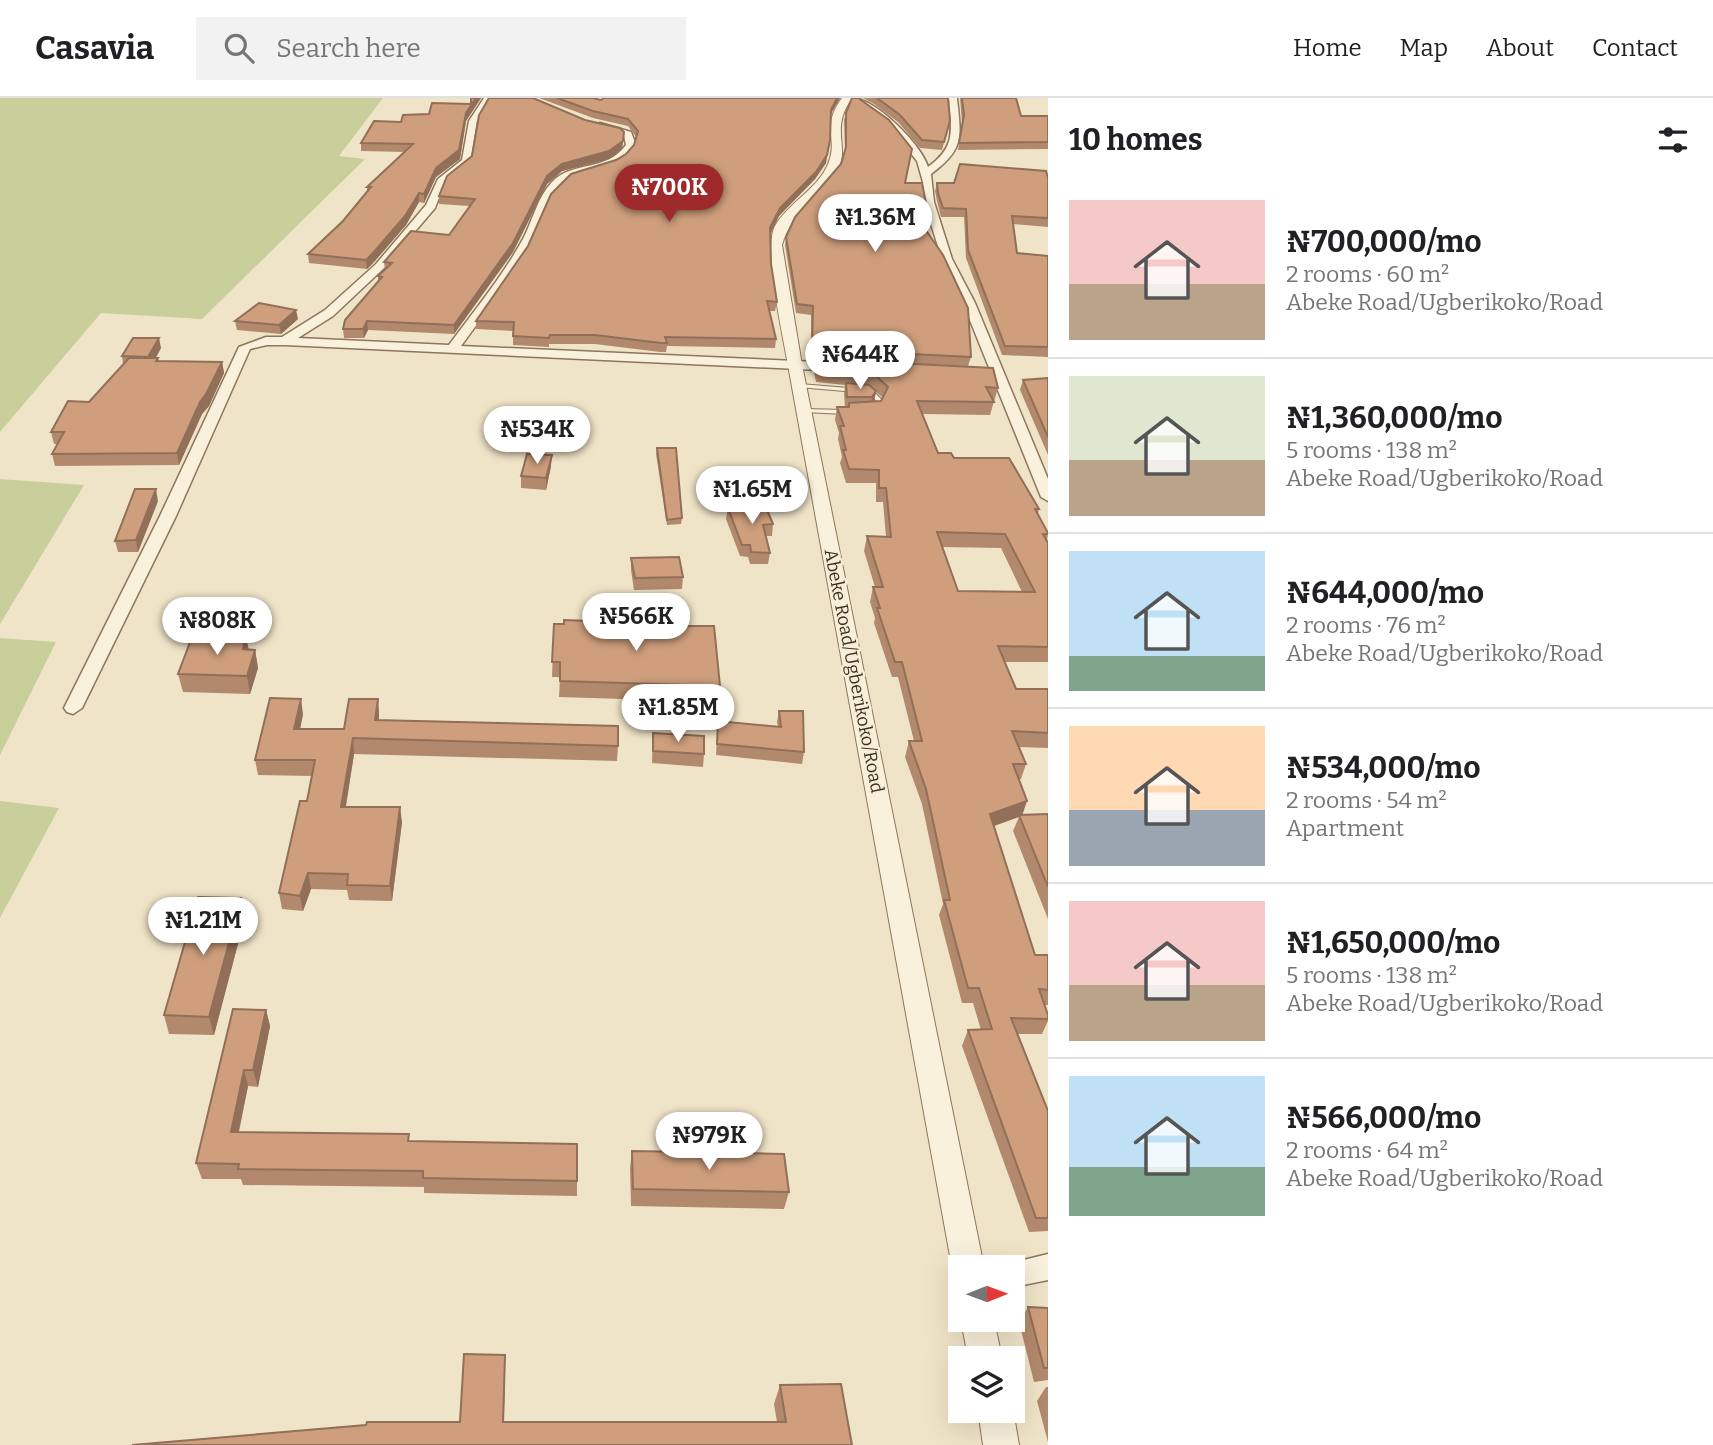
<!DOCTYPE html>
<html lang="en">
<head>
<meta charset="utf-8">
<style>
	:root { --surface:#fff; --page:#f2f2f2; --text:#202124; --muted:#757577; --line:#e0e0e0; --accent:#9e2a2b }
	body { margin:0; font-family:Bitter,serif; background:var(--page); color:var(--text); height:100vh; display:flex; flex-direction:column; font-size:26px; white-space:nowrap }
	* { box-sizing:border-box; margin:0 }
	p { font-size:23px; color:var(--muted) }
	.icon { flex:none; width:38px; height:38px; fill:none; stroke:currentColor; stroke-width:2; stroke-linecap:round; stroke-linejoin:round }
	.map { position:relative; flex:1; overflow:hidden }
	.drawer { display:flex; flex-direction:column; background:var(--surface); width:665px }
	.drawer>* { flex:none }
	.needle { width:46px; rotate:89deg }
	.buttons { position:absolute; left:948px; top:1157px; display:grid; gap:14px }
	.buttons a { display:grid; place-items:center; width:77px; height:77px; border-radius:0px; background:var(--surface); box-shadow:0 7px 28px #0002; font-size:35px }
	.price { position:absolute; translate:-50% -60px; padding:0 16px; border-radius:24px; background:#fff; color:#222; font-size:23px; line-height:46px; filter:drop-shadow(0 2px 4px #0008) }
	.price::after { content:''; position:absolute; left:50%; top:42px; width:21px; height:16px; margin-left:-10px; background:inherit; clip-path:polygon(0 0,100% 0,50% 100%) }
	.price.selected { background:var(--accent); color:#fff }
	ul { padding:0; list-style:none }
	li { display:flex; align-items:center; gap:21px; height:175px; padding:0 21px }
	li+li { border-top:2px solid var(--line) }
	li span { display:grid; place-items:center; flex:none; width:196px; height:140px; border-radius:0px; color:#555 }
	li>.icon { margin-inline-start:auto }
	span .icon { width:84px; height:84px; fill:#fffc; stroke-width:1 }
	li b { font-size:30px }
	h2 { display:flex; justify-content:space-between; align-items:center; height:84px; padding:0 21px; font-size:30px }
	header { display:flex; align-items:center; gap:42px; box-sizing:border-box; height:98px; padding:0 35px; background:var(--surface); border-bottom:2px solid var(--line) }
	header strong { font-size:33px }
	nav { display:flex; gap:38px; margin-inline-start:auto; font-size:24px }
	.search { width:490px; height:63px; background:var(--page); display:flex; align-items:center; gap:18px; box-sizing:border-box; padding:0 24px; border-radius:0px; color:var(--muted); font-size:26px }
	main { display:flex; flex:1; min-height:0 }
	.map>svg:first-child { display:block }
	.green { fill:#c9cf9b }
	.lines { fill:none; stroke-linecap:round; stroke-linejoin:round }
	.service-casing { stroke:#8d765c; stroke-width:2 }
	.minor-casing { stroke:#8d765c; stroke-width:3 }
	.tertiary-casing { stroke:#8d765c; stroke-width:2 }
	.service { fill:#faf1dc; fill-rule:evenodd }
	.minor { fill:#faf1dc; fill-rule:evenodd }
	.tertiary { fill:#faf1dc; fill-rule:evenodd }
	.wall { fill:#b2896c; fill-rule:evenodd }
	.shaded-wall { fill:#916f58 }
	.building { fill:#cf9f7d; stroke:#916f58; stroke-width:2; fill-rule:evenodd }
	.labels { text-anchor:middle; stroke-width:5; stroke-linejoin:round; paint-order:stroke }
	.street-label { font-size:18px; fill:#3d2e20; stroke:#f7eed8 }
</style>
</head>
<body>
<header>
<strong>Casavia</strong>
<div class="search"><svg class="icon" aria-label="search" viewBox="0 0 24 24"><circle cx="10" cy="10" r="6"/><path d="M15 15l6 6"/></svg>Search here</div>
<nav><a>Home</a><a>Map</a><a>About</a><a>Contact</a></nav>
</header>
<main>
<div class="map">
<svg width="1048" height="1347" viewBox="0 0 1048 1347">
	<rect width="100%" height="100%" fill="#f0e4c8"/>
	<g class="green">
		<polygon points="0,0 383,0 339,58 365,61 202,221 101,215 0,334"/>
		<polygon points="0,381 84,387 0,526"/>
		<polygon points="0,540 56,544 0,657"/>
		<polygon points="0,703 59,710 0,820"/>
	</g>
	<g class="lines">
		<defs>
			<g id="service">
				<polygon points="800,286 872,292 883,303 883,308 877,314 873,314 872,313 877,308 877,303 868,295 798,289 798,287"/>
				<polygon points="805,311 846,312 849,314 846,316 803,314 803,312"/>
			</g>
			<g id="minor">
				<path d="M484 0H492L477 23 470 65 445 84 435 110 384 170 333 218 298 240 449 247C475 212 502 179 523 141 533 122 537 100 552 84 573 62 605 75 626 47L624 38 597 30 596 28 600 25 631 34 636 47C610 82 585 64 561 86 545 101 542 125 532 144 511 180 486 214 461 248L840 265 846 269 840 273 285 247H267L250 251 176 418 82 610 73 616 67 614 64 610 160 418 239 249 266 239H282L325 212 376 166 426 107 438 81 462 62 469 23Z"/>
				<path d="M852 0C875 0 922 47 928 69 957 48 951 32 949 0H957C961 39 965 51 931 76L934 104 952 161 975 205 1048 381V403L1041 399 993 280 968 279 962 275 968 271 990 272 963 205 942 161 924 104 923 84 917 63 889 28Z"/>
				<polygon points="1048,1156 1048,1182 1013,1189 1013,1169 1002,1169 1003,1167"/>
			</g>
			<g id="tertiary">
				<path d="M842 0H852C829 32 851 49 837 73 820 100 791 115 782 147L802 267 984 1169H961V1182L957 1180 952 1169 788 267C783 238 763 150 775 128 788 105 818 91 828 66 839 41 820 29 842 0Z"/>
				<polygon points="961,1222 994,1222 1002,1260 968,1260"/>
				<polygon points="978,1312 1013,1312 1019,1347 983,1347"/>
			</g>
		</defs>
		<use href="#service" class="service-casing"/>
		<use href="#minor" class="minor-casing"/>
		<use href="#tertiary" class="tertiary-casing"/>
		<use href="#service" class="service"/>
		<use href="#minor" class="minor"/>
		<use href="#tertiary" class="tertiary"/>
	</g>
	<g class="wall">
		<polygon points="470,0 481,0 466,23 460,61 436,79 424,105 419,104 406,127 374,164 367,171 309,165 308,156 343,123 367,94 367,89 405,54 361,53 361,45 401,24 471,6"/>
		<polygon points="539,0 593,0 601,2 604,0 840,0 830,17 826,65 815,81 779,118 771,136 771,166 777,204 775,213 769,213 776,241 775,250 667,248 666,254 660,254 595,246 549,246 549,249 513,247 513,233 476,231 476,223 616,62 626,56 634,47 636,39 628,28 593,20"/>
		<polygon points="863,0 948,0 948,30 942,52 920,50 898,24 874,6"/>
		<polygon points="960,0 1016,0 1021,18 1048,18 1048,51 958,52 962,25"/>
		<polygon points="846,15 927,110 926,118 916,118 971,259 968,268 811,261 811,217 796,215 785,147 786,139 841,66 845,53 844,22"/>
		<polygon points="585,22 624,34 622,51 609,61 562,73 547,86 513,154 454,236 368,232 364,240 344,240 343,231 378,183 378,178 385,172 384,164 449,137 469,108 439,106 439,98 472,58"/>
		<polygon points="1048,80 1048,129 1013,126 1017,155 1048,158 1048,259 1002,257 966,160 964,119 941,119 937,103 935,93 937,85 954,85"/>
		<polygon points="298,221 281,236 237,232 235,223"/>
		<polygon points="161,250 156,260 158,260 159,263 222,264 224,275 209,308 202,316 179,367 55,368 52,356 57,346 54,346 51,334 89,304 123,266 122,258"/>
		<path d="M816 261 998 290 990 317 923 316 938 355 954 360 1039 411 1038 416 1048 435 1047 443 1048 445V564H1004L1016 591H1048V650L1019 649 1026 666 1021 681H1019L1022 717 1048 716V821L1013 733 1019 719 994 728 1035 857H1048V907H1044L1048 923 1042 936H1017L1048 1013V1133L1029 1134 962 948 968 932H981L973 905H962L939 817 943 806 922 706 905 659 909 643H914L898 579H892L874 525 875 520 870 504 873 489H875L864 453 867 438 886 439 883 404H876V385H846L840 365 842 359 838 341 839 335 835 322 837 309H845L844 296 845 287 816 284 814 274ZM876 294 883 300 881 303 874 304ZM942 449 1001 450 1022 494 958 493Z"/>
		<polygon points="1048,280 1048,357 1020,292 1023,282"/>
		<polygon points="657,350 682,420 681,426 667,427 656,356"/>
		<polygon points="551,368 546,392 521,390 521,378"/>
		<polygon points="158,403 138,454 118,454 115,443"/>
		<polygon points="728,410 773,426 772,438 766,438 770,455 768,466 750,466 748,459 740,458 726,421"/>
		<polygon points="631,460 683,479 682,491 634,492 631,472"/>
		<polygon points="554,526 668,528 720,588 718,604 559,599 560,579 552,579"/>
		<polygon points="248,551 255,552 258,570 250,596 183,594 178,576"/>
		<polygon points="378,601 379,617 379,622 618,648 617,663 354,656 346,709 402,724 392,803 349,802 347,792 311,791 303,813 282,811 279,795 307,703 312,678 258,677 255,662 303,616 300,631 344,631"/>
		<polygon points="779,613 804,654 802,666 716,657 718,623 778,629 777,624"/>
		<polygon points="653,635 704,656 703,669 652,665"/>
		<polygon points="245,819 214,937 169,936 164,917"/>
		<polygon points="266,912 270,928 258,989 248,988 239,1034 409,1043 577,1083 577,1098 424,1095 424,1089 243,1087 241,1081 202,1081 196,1065"/>
		<polygon points="632,1053 789,1094 784,1111 631,1108 630,1070"/>
		<polygon points="1028,1209 1048,1210 1048,1282 1034,1284 1019,1224"/>
		<polygon points="505,1257 504,1324 777,1324 774,1306 780,1287 852,1347 460,1324"/>
		<polygon points="1046,1289 1048,1289 1048,1344 1037,1303"/>
	</g>
	<g class="shaded-wall">
		<polygon points="476,0 481,0 466,23 460,61 436,79 424,105 424,96 436,70 466,15"/>
		<polygon points="837,0 840,0 829,19 831,12"/>
		<polygon points="830,42 826,65 815,81 779,118 769,138 770,130 780,110"/>
		<polygon points="623,43 622,51 609,61 562,73 547,86 513,154 454,236 454,227 547,78 562,66"/>
		<polygon points="419,95 419,104 406,127 374,164 367,171 366,162"/>
		<polygon points="296,212 298,221 281,236 279,227"/>
		<polygon points="367,223 368,232 364,240 363,231"/>
		<polygon points="159,240 161,250 150,269 148,259"/>
		<polygon points="222,264 224,275 209,308 202,316 179,367 177,355 200,304"/>
		<polygon points="876,293 874,304 870,309 872,299"/>
		<polygon points="552,357 551,368 546,392 546,380"/>
		<polygon points="156,391 158,403 138,454 136,442"/>
		<polygon points="246,539 250,557 243,551"/>
		<polygon points="255,552 258,570 250,596 247,578"/>
		<polygon points="301,601 303,616 297,646 294,631"/>
		<polygon points="378,601 379,617 377,637 375,622"/>
		<polygon points="353,640 354,656 343,724 341,709"/>
		<polygon points="1027,703 1022,718 1019,717 1019,719 985,731 990,716"/>
		<polygon points="400,709 402,724 392,803 390,788"/>
		<polygon points="308,775 311,791 303,813 300,798"/>
		<polygon points="241,800 245,819 214,937 209,919"/>
		<polygon points="266,912 270,928 258,989 253,972"/>
		<polygon points="244,972 248,988 235,1050 231,1034"/>
		<polygon points="505,1257 505,1276 503,1342 503,1324"/>
	</g>
	<g class="building">
		<polygon points="471,0 476,0 466,15 459,52 436,70 424,96 419,95 405,118 373,155 366,162 308,156 343,123 371,89 367,89 413,46 361,45 374,23 401,24 403,17 429,16 432,5 471,6"/>
		<polygon points="489,0 533,0 585,22 620,30 624,34 623,43 609,53 562,66 547,78 513,145 454,227 367,223 363,231 343,231 345,222 382,179 378,178 392,165 384,164 411,133 449,137 475,101 439,98 447,78 472,58 479,17"/>
		<polygon points="557,0 593,0 601,2 604,0 837,0 831,12 830,42 827,57 816,74 780,110 770,130 771,166 777,204 767,203 776,241 665,239 667,245 661,245 595,237 550,237 549,240 513,238 514,224 476,223 528,148 551,96 571,76 616,62 626,56 634,47 638,33 628,21 593,13"/>
		<polygon points="852,0 858,0 889,22 912,51 905,85 922,85 927,110 910,109 943,157 968,210 971,259 812,251 813,208 797,206 786,139 795,119 841,66 846,49 846,15"/>
		<polygon points="877,0 948,0 950,23 944,44 922,42 900,17"/>
		<polygon points="962,0 1016,0 1021,18 1048,18 1048,44 959,45 964,17"/>
		<polygon points="960,66 1046,73 1048,80 1048,120 1012,118 1017,155 1048,158 1048,249 1005,248 968,152 966,111 943,110 938,95 937,85 954,85"/>
		<polygon points="259,205 296,212 279,227 235,223"/>
		<polygon points="133,240 159,240 148,259 122,258"/>
		<polygon points="129,260 158,260 156,263 222,264 206,296 200,304 177,355 52,356 64,334 51,334 68,303 89,304"/>
		<path d="M816 261 993 270 998 290 986 289 994 304 917 303 938 355H951L954 360H1009L1039 411H1035L1048 435V436H1043L1048 445V549L998 548 1016 591H1048V635L1012 633 1026 666H1013L1027 703 990 716 1035 857H1048V892L1039 891 1048 917V921L1011 920 1048 1013V1120H1036L968 932 992 931 979 890H968L944 802H950L926 691 909 643H922L902 564H895L877 510H880L873 489H883L867 438 891 439 886 390H879V372L849 371 843 352H846L840 328H844L837 309H849V305L881 303 888 289 873 275 819 271ZM937 434 1005 436 1035 494 958 493Z"/>
		<polygon points="1048,280 1048,339 1023,282"/>
		<polygon points="846,285 869,287 876,293 872,299 847,299"/>
		<polygon points="657,350 676,350 682,420 667,422"/>
		<polygon points="527,356 552,357 546,380 521,378"/>
		<polygon points="135,391 156,391 136,442 115,443"/>
		<polygon points="765,407 773,426 763,427 770,455 751,454 750,447 742,447 728,410"/>
		<polygon points="679,459 683,479 635,480 631,460"/>
		<polygon points="564,522 668,526 668,528 714,528 720,588 560,583 560,564 552,564 554,526 564,526"/>
		<polygon points="192,539 246,539 243,551 255,552 247,578 178,576"/>
		<polygon points="270,600 301,601 294,631 344,631 349,601 378,601 375,622 618,628 618,648 353,640 341,709 400,709 390,788 347,787 348,776 308,775 300,798 279,795 300,703 307,703 315,662 255,662"/>
		<polygon points="779,613 803,613 804,654 717,646 718,623 781,629"/>
		<polygon points="653,635 704,638 704,656 653,653"/>
		<polygon points="1048,716 1048,789 1019,717"/>
		<polygon points="198,799 241,800 209,919 164,917"/>
		<polygon points="233,911 266,912 253,972 244,972 231,1034 409,1036 408,1043 577,1046 577,1083 423,1080 423,1073 238,1071 239,1066 196,1065"/>
		<polygon points="632,1053 784,1056 789,1094 633,1091"/>
		<polygon points="1028,1209 1048,1210 1048,1270 1044,1270"/>
		<polygon points="464,1256 505,1257 503,1324 786,1324 780,1287 841,1286 852,1347 132,1347 366,1327 367,1324 460,1324"/>
	</g>
	<g class="labels">
		<g class="street-label">
			<text transform="translate(854 573) rotate(79)" y="6">Abeke Road/Ugberikoko/Road</text>
		</g>
	</g>
</svg>
<div class="buttons">
<a><svg class="needle" viewBox="-14 -14 28 28"><path d="M0-13l5 13h-10z" fill="#e53935"/><path d="M0 13l5-13h-10z" fill="#757577"/></svg></a>
<a><svg class="icon" aria-label="layers" viewBox="0 0 24 24"><path d="M12 4l9 5-9 5-9-5zM3 14l9 5 9-5"/></svg></a>
</div>
<b class="price selected" style="left:669px;top:126px">₦700K</b>
<b class="price" style="left:875px;top:156px">₦1.36M</b>
<b class="price" style="left:860px;top:293px">₦644K</b>
<b class="price" style="left:537px;top:368px">₦534K</b>
<b class="price" style="left:752px;top:428px">₦1.65M</b>
<b class="price" style="left:636px;top:555px">₦566K</b>
<b class="price" style="left:217px;top:559px">₦808K</b>
<b class="price" style="left:678px;top:646px">₦1.85M</b>
<b class="price" style="left:203px;top:859px">₦1.21M</b>
<b class="price" style="left:709px;top:1074px">₦979K</b>
</div>
<section class="drawer">
<h2>10 homes<svg class="icon" aria-label="filters" viewBox="0 0 24 24"><path d="M4 7h16M4 17h16"/><circle cx="9" cy="7" r="2"/><circle cx="15" cy="17" r="2"/></svg></h2>
<ul>
<li><span style="background:linear-gradient(#f6c9c9 60%,#b9a48a 0)"><svg class="icon" aria-label="home" viewBox="0 0 24 24"><path d="M3 11l9-7 9 7M6 9v11h12V9"/></svg></span><div><b>₦700,000/mo</b><p>2 rooms · 60 m²</p><p>Abeke Road/Ugberikoko/Road</p></div></li>
<li><span style="background:linear-gradient(#dfe7d0 60%,#b9a48a 0)"><svg class="icon" aria-label="home" viewBox="0 0 24 24"><path d="M3 11l9-7 9 7M6 9v11h12V9"/></svg></span><div><b>₦1,360,000/mo</b><p>5 rooms · 138 m²</p><p>Abeke Road/Ugberikoko/Road</p></div></li>
<li><span style="background:linear-gradient(#bfe0f5 75%,#7fa58c 0)"><svg class="icon" aria-label="home" viewBox="0 0 24 24"><path d="M3 11l9-7 9 7M6 9v11h12V9"/></svg></span><div><b>₦644,000/mo</b><p>2 rooms · 76 m²</p><p>Abeke Road/Ugberikoko/Road</p></div></li>
<li><span style="background:linear-gradient(#ffd9b3 60%,#9aa5b1 0)"><svg class="icon" aria-label="home" viewBox="0 0 24 24"><path d="M3 11l9-7 9 7M6 9v11h12V9"/></svg></span><div><b>₦534,000/mo</b><p>2 rooms · 54 m²</p><p>Apartment</p></div></li>
<li><span style="background:linear-gradient(#f6c9c9 60%,#b9a48a 0)"><svg class="icon" aria-label="home" viewBox="0 0 24 24"><path d="M3 11l9-7 9 7M6 9v11h12V9"/></svg></span><div><b>₦1,650,000/mo</b><p>5 rooms · 138 m²</p><p>Abeke Road/Ugberikoko/Road</p></div></li>
<li><span style="background:linear-gradient(#bfe0f5 65%,#7fa58c 0)"><svg class="icon" aria-label="home" viewBox="0 0 24 24"><path d="M3 11l9-7 9 7M6 9v11h12V9"/></svg></span><div><b>₦566,000/mo</b><p>2 rooms · 64 m²</p><p>Abeke Road/Ugberikoko/Road</p></div></li>
</ul>
</section>
</main>
</body>
</html>
